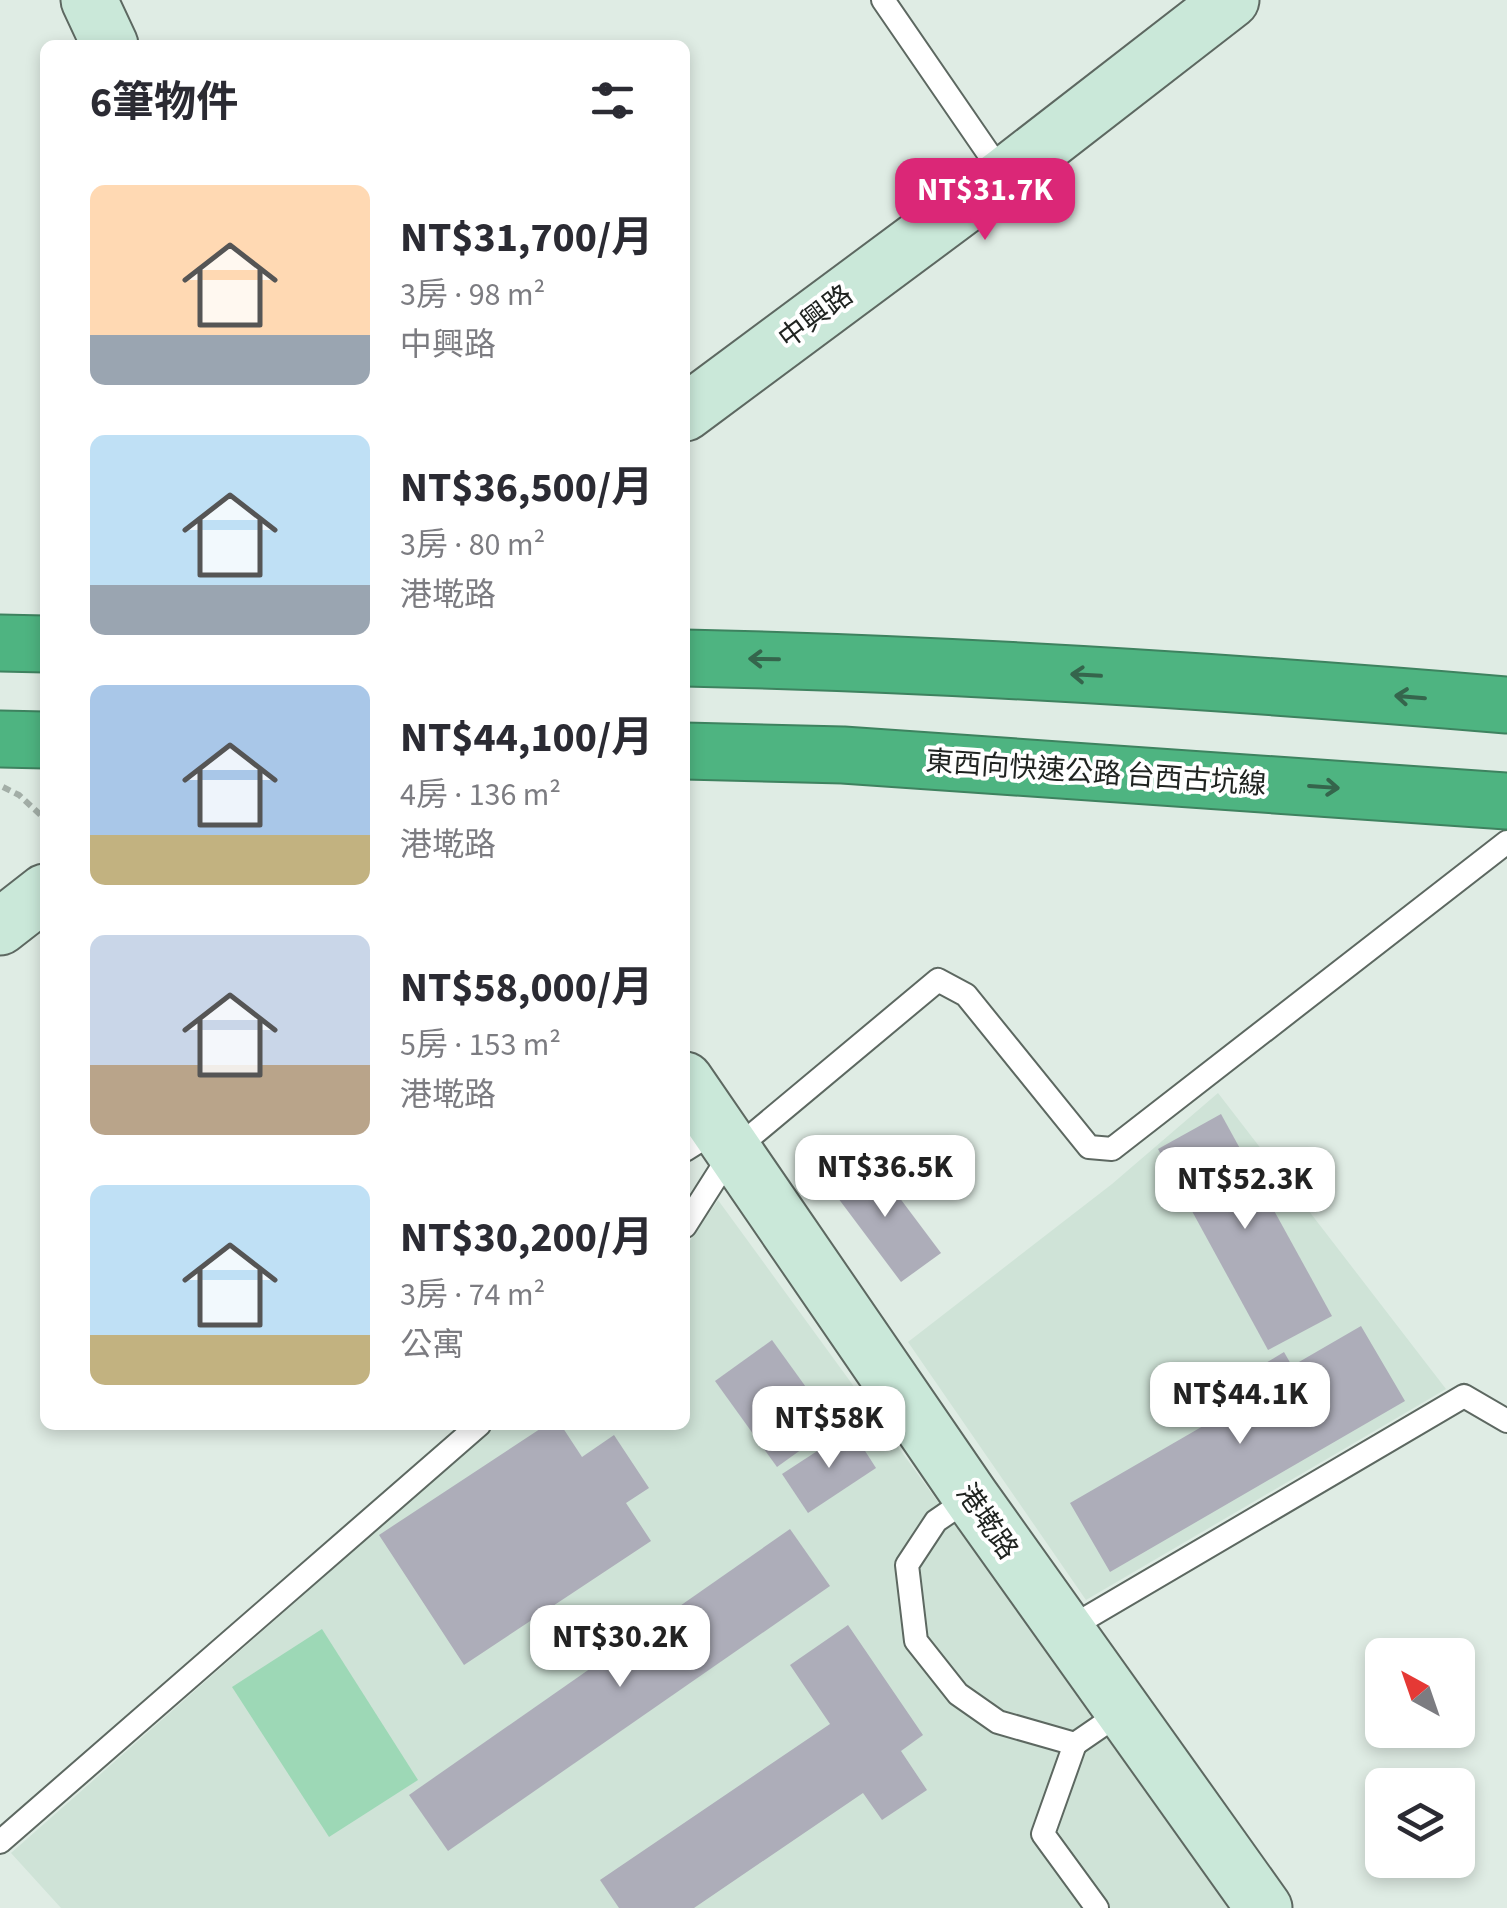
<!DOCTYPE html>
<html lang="zh-TW">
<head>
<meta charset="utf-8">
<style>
	:root { --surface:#fff; --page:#f2f2f3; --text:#2b2b33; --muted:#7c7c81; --accent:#db2777 }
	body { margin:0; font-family:"Source Sans 3","Noto Sans TC",sans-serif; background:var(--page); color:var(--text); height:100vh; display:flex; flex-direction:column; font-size:38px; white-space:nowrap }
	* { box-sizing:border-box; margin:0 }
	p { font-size:32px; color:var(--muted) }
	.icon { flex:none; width:55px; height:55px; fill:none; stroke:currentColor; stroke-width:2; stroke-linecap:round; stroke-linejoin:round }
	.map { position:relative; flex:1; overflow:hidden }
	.side { position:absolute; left:40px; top:40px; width:650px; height:1390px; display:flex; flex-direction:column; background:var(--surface); border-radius:15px; box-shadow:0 5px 15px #0003 }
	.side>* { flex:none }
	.needle { width:65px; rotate:320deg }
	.buttons { position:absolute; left:1365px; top:1638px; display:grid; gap:20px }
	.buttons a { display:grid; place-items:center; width:110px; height:110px; border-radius:15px; background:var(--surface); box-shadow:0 5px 15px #0003; font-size:50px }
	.price { position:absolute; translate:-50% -85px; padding:0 22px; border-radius:20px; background:#fff; color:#222; font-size:32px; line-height:65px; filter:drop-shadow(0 2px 5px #0008) }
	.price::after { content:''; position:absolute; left:50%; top:60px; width:30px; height:22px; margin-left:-15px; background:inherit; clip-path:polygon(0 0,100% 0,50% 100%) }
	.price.selected { background:var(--accent); color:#fff }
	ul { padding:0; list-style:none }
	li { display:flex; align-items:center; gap:30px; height:250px; padding:0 50px }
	li span { display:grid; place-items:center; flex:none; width:280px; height:200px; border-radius:15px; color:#555 }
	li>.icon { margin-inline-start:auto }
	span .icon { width:120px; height:120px; fill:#fffc; stroke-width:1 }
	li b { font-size:42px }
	h2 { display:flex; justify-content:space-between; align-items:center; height:120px; padding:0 50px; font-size:42px }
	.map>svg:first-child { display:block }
	.built { fill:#cfe3d7 }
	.green { fill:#9dd8b6 }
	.building { fill:#adadb9 }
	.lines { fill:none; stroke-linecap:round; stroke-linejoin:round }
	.lane-casing { stroke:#5d6861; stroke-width:26 }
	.secondary-casing { stroke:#5d6861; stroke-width:59 }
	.highway-casing { stroke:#3e825f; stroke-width:59 }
	.path { stroke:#a3aea7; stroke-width:6; stroke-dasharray:8 5; stroke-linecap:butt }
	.lane { stroke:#fff; stroke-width:22 }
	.secondary { stroke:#cae8d9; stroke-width:55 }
	.highway { stroke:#4eb481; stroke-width:55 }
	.oneway { stroke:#35654c }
	.labels { text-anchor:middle; stroke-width:8; stroke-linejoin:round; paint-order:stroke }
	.street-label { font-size:28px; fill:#202421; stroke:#fff }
</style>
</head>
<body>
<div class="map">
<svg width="1507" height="1908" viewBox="0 0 1507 1908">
	<rect width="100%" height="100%" fill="#dfece4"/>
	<g class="built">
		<polygon points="1218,1093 1446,1389 1086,1600 908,1342 1112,1184"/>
		<polygon points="718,1200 1234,1908 61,1908 11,1853 496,1425 685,1425 685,1248"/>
	</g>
	<polygon class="green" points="322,1629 418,1780 329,1837 232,1687"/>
	<g class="building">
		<polygon points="1221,1114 1332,1316 1268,1350 1158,1149"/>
		<polygon points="869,1157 941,1253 901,1282 829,1186"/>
		<polygon points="1361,1326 1405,1401 1110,1572 1070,1503 1255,1396 1244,1376 1284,1352 1292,1366"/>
		<polygon points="772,1340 834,1426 777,1467 715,1381"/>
		<polygon points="546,1425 561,1425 582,1457 614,1435 649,1488 626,1503 651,1541 464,1665 379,1535"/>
		<polygon points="851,1429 876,1468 808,1513 782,1474"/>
		<polygon points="790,1529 830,1586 448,1851 409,1795"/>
		<polygon points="848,1625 923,1735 901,1751 927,1790 882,1820 863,1793 694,1908 619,1908 600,1880 830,1724 790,1665"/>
	</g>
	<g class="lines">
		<defs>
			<g id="lane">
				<polyline points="883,0 1004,176"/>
				<polyline points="685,1150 717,1130"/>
				<polyline points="685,1226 732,1152 938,980 966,995 1089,1147 1112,1149 1507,842"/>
				<polyline points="971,1497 936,1521 907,1565 916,1641 958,1694 998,1722 1075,1744 1123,1711"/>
				<polyline points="1066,1630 1464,1396 1507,1421"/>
				<polyline points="1075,1744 1043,1834 1097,1908"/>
				<polyline points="0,1842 479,1425"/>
			</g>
			<g id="secondary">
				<polyline points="89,0 110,45"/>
				<polyline points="685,413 1004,176 1231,0"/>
				<polyline points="0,927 45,892"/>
				<polyline points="685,1080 971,1497 1264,1908"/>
			</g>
			<g id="highway">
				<polyline points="0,643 45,644"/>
				<path d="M685 658C959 664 1234 682 1507 705"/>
				<polyline points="0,739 45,740"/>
				<polyline points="685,751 843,755 1507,801"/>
			</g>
		</defs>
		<use href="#lane" class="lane-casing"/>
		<use href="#secondary" class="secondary-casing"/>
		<use href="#highway" class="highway-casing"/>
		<polyline class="path" points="3,787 19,795 45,819"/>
		<use href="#lane" class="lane"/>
		<use href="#secondary" class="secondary"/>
		<use href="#highway" class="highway"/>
	</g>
	<defs><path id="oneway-shaft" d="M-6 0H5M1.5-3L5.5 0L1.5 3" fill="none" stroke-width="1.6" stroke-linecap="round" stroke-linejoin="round" transform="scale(2.5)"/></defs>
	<g class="oneway">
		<use href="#oneway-shaft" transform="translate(764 659) rotate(-179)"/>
		<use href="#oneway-shaft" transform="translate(1086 675) rotate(-177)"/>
		<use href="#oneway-shaft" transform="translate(1410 697) rotate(-175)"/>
		<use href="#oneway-shaft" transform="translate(1324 787) rotate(4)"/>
	</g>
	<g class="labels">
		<g class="street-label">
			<text transform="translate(815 316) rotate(-37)" y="10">中興路</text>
			<text transform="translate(1096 772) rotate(4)" y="10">東西向快速公路 台西古坑線</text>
			<text transform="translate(988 1521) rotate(55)" y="10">港墘路</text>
		</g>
	</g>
</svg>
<div class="buttons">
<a><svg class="needle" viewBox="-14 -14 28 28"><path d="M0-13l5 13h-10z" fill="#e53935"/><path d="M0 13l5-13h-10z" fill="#7c7c81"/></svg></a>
<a><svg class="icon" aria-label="layers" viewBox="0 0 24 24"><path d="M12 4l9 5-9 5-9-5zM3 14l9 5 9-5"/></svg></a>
</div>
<b class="price selected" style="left:985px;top:243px">NT$31.7K</b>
<b class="price" style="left:885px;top:1220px">NT$36.5K</b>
<b class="price" style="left:1245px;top:1232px">NT$52.3K</b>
<b class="price" style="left:1240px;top:1447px">NT$44.1K</b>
<b class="price" style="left:829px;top:1471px">NT$58K</b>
<b class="price" style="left:620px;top:1690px">NT$30.2K</b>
<section class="side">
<h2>6筆物件<svg class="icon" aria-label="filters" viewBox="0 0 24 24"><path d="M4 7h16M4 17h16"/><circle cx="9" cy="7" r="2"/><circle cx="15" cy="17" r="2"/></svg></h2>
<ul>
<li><span style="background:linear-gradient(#ffd9b3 75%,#9aa5b1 0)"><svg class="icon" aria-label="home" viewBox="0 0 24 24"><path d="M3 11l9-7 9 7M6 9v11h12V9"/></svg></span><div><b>NT$31,700/月</b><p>3房 · 98 m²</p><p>中興路</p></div></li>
<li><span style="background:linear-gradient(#bfe0f5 75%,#9aa5b1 0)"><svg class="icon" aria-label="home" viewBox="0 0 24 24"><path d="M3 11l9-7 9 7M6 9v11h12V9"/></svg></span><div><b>NT$36,500/月</b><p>3房 · 80 m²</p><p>港墘路</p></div></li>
<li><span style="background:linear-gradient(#a9c7e8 75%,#c2b280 0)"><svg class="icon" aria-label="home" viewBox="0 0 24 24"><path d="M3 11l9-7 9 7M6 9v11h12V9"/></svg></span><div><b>NT$44,100/月</b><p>4房 · 136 m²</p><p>港墘路</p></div></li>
<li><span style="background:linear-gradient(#c9d6e8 65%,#b9a48a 0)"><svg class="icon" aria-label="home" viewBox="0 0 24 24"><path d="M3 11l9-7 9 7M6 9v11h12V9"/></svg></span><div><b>NT$58,000/月</b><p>5房 · 153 m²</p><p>港墘路</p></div></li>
<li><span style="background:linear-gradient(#bfe0f5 75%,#c2b280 0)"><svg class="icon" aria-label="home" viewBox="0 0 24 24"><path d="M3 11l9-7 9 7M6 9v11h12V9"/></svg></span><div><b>NT$30,200/月</b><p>3房 · 74 m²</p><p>公寓</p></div></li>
</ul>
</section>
</div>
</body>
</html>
